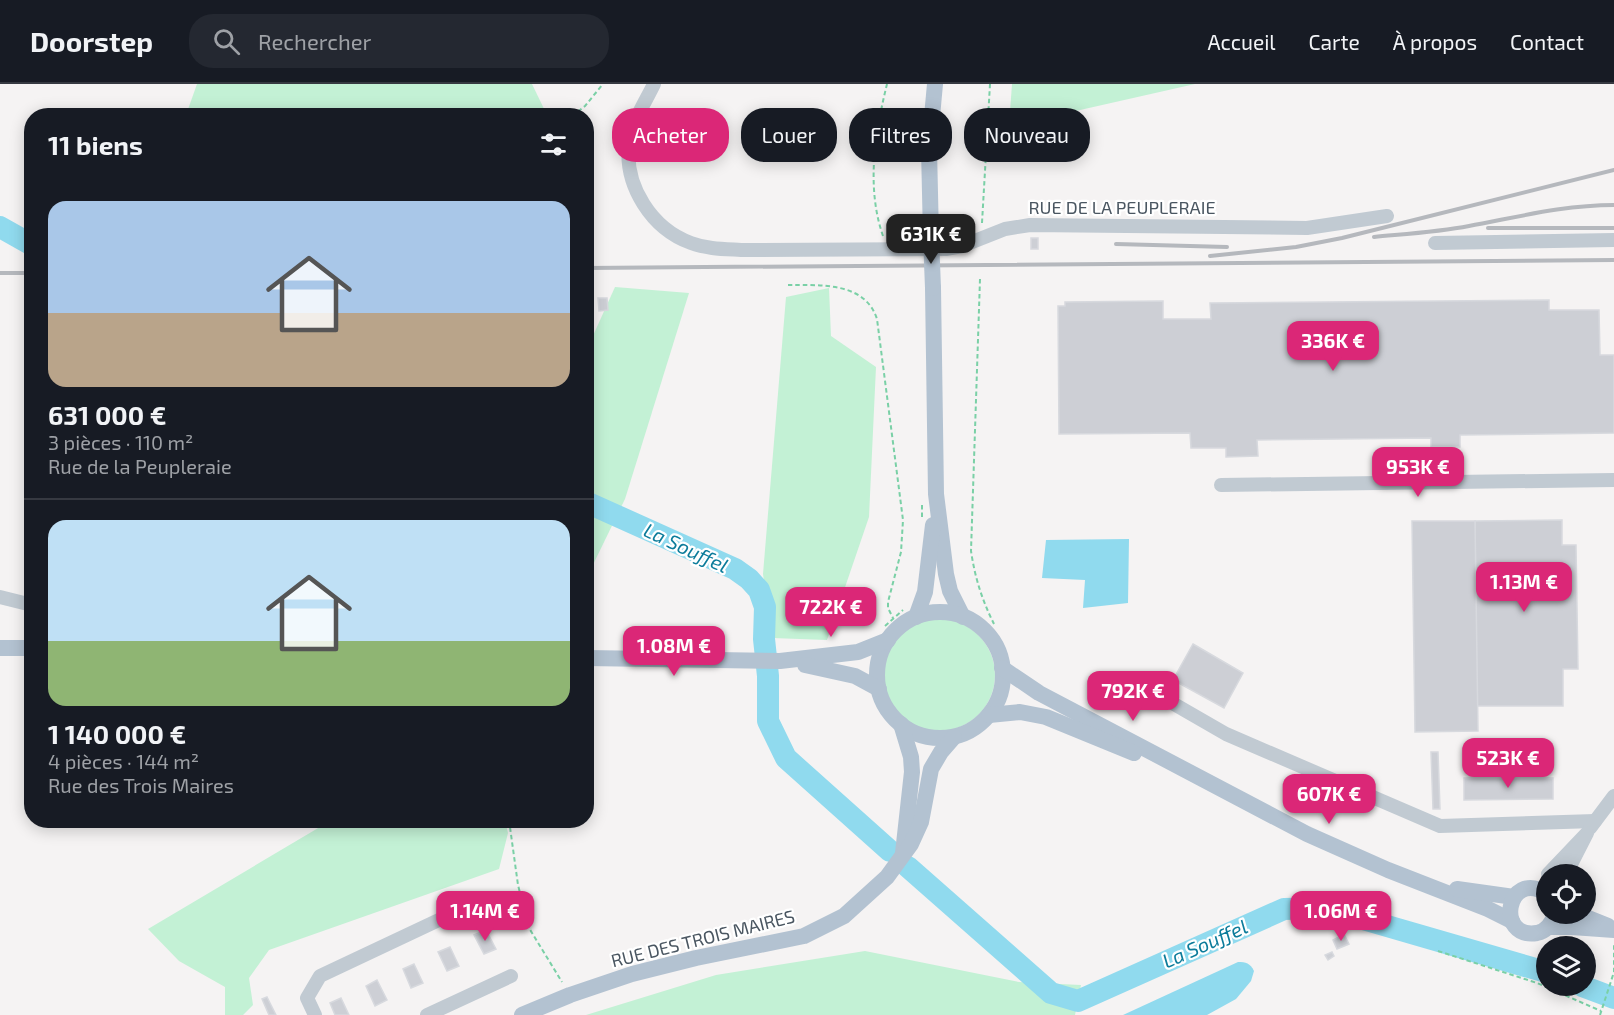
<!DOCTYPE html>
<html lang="fr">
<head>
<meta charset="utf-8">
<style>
	:root { --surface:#171b24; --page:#242831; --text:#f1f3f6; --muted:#9ea1a6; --line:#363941; --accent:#db2777 }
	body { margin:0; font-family:"Exo 2",sans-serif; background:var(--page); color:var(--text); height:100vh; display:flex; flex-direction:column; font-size:22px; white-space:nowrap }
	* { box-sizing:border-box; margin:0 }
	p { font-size:20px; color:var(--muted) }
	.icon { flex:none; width:33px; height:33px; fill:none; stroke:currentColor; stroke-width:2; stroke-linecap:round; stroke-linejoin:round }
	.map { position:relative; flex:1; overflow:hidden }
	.panel { position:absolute; left:24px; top:24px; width:570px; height:720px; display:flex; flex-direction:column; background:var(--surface); border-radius:24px; box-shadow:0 3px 15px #0003 }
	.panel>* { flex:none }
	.guide { position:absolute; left:612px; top:24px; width:570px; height:54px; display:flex; gap:12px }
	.controls { position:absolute; left:1536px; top:780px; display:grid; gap:12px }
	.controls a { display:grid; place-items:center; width:60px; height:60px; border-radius:50%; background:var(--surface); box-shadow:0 3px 15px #0003; font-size:30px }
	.price { position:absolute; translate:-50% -51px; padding:0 14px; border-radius:12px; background:var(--accent); color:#fff; font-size:20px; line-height:39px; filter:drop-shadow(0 2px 3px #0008) }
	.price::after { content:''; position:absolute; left:50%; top:36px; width:18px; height:14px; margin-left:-9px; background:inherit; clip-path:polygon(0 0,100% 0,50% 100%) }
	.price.active { background:#222; color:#fff }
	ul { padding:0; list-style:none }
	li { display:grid; align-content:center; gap:12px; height:318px; padding:0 24px }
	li+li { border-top:2px solid var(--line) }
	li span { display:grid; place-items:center; height:186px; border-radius:18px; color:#555 }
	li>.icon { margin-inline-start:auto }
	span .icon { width:108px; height:108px; fill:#fffc; stroke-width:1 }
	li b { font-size:26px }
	h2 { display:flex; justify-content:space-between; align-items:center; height:72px; padding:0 24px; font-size:26px }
	.tag { padding:0 21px; border-radius:24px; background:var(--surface); box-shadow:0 3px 15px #0003; font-size:21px; line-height:54px }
	.tag.active { background:var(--accent); color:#fff }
	header { display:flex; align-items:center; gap:36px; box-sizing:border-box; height:84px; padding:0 30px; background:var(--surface); border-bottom:2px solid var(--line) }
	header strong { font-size:28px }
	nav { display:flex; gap:33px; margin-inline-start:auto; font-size:21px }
	.search { width:420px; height:54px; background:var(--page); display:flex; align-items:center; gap:15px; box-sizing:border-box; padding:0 21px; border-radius:24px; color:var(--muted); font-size:22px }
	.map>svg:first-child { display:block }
	.green { fill:#c3f1d5 }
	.water { fill:#90daee }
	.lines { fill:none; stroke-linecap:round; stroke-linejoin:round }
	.river { stroke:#90daee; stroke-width:22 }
	.building { fill:#cdcfd5; stroke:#d7d9de; stroke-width:1.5 }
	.path { stroke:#7ad0a6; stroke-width:2; stroke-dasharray:4.5 3; stroke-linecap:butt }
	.minor { stroke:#c1cad2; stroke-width:14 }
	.major { stroke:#b3c2d1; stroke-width:16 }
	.rail { stroke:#b5b8bd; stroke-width:4 }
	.major-bridge { stroke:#b3c2d1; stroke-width:16 }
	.labels { text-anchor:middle; stroke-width:4.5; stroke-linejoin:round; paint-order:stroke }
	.street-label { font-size:18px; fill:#4a5661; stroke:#fff }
	.water-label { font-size:20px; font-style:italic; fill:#0c7c9b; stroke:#fff }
</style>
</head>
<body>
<header>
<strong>Doorstep</strong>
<div class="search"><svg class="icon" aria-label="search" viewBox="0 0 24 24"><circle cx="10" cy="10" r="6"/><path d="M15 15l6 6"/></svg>Rechercher</div>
<nav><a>Accueil</a><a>Carte</a><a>À propos</a><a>Contact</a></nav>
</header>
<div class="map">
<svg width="1614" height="931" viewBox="0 0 1614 931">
	<rect width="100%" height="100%" fill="#f5f3f3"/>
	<g class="green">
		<polygon points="197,0 532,0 547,31 186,31"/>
		<polygon points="1012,0 1195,0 1009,42"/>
		<polygon points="615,203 689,209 625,415 587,493 587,265"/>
		<polygon points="829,204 831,252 876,283 869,433 827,556 772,554 763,490 786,213"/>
		<circle cx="939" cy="591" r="56"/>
		<polygon points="330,737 505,737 508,749 499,785 269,866 249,894 253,921 243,931 225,931 225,903 179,877 148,845"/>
		<polygon points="865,867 1019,898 1081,901 1075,931 586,931 716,891"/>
	</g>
	<g class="water">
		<polygon points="1129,455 1128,519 1083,524 1085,496 1042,494 1046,456"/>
		<path d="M1238 878C1246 878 1250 879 1254 887L1251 897 1236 915 1207 931H1123Z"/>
	</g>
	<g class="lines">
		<g class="river">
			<polyline points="0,143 32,161"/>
			<polyline points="586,418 735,485 749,495 759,506 765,523 764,555 768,592 768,637 786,674 890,767"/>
			<polyline points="908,783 1051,909 1078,917 1284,825 1325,824 1546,888"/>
			<polyline points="1582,902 1614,914"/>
		</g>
	</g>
	<g class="building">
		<rect x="1031" y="154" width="7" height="11"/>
		<polygon points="598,214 607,214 608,226 599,227"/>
		<polygon points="1549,216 1549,226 1599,226 1600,271 1614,271 1614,349 1460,351 1460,363 1431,363 1431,354 1257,356 1258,372 1226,373 1226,364 1191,364 1190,349 1059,350 1058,222 1065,222 1065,218 1163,217 1163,235 1211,235 1210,219"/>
		<polygon points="1562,436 1562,461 1576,461 1578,585 1563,585 1563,622 1477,622 1475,437"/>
		<polygon points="1412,437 1475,437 1478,647 1415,648"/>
		<polygon points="1193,560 1243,589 1224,624 1173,596"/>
		<polygon points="1431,668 1438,668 1440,725 1433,725"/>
		<polygon points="1464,694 1553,694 1553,715 1464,716"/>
		<polygon points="486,846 496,865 484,870 474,851"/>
		<polygon points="1344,850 1349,860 1337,865 1333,856"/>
		<polygon points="450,863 459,882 447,887 438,868"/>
		<polygon points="1332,868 1334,872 1328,876 1325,871"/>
		<polygon points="414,880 423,899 411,904 403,885"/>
		<polygon points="377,896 387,916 375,922 366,902"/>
		<polygon points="267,913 276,931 269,931 262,915"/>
		<polygon points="341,914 349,931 335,931 330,919"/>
	</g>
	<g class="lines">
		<g class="path">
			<polyline points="572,32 585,22 603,0"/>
			<polyline points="982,139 990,0"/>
			<path d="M883 152C866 103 875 49 887 0"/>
			<path d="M980 195 971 467C975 494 982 516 994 540"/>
			<path d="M788 201C821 201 865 198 877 235L903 436 901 468 888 518V524L893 534"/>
			<polyline points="922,421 922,433"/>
			<polyline points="885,542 903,526"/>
			<polyline points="509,736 518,801 529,844 562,898"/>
			<polyline points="1438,867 1537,899 1601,927"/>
			<polyline points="1600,931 1614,888 1614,861"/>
		</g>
		<g class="minor">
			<path d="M654 0C645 19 631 39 629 60 624 102 652 145 691 159 707 165 724 165 741 166L946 165 962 162 1005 145 1030 141 1307 144 1387 132"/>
			<polyline points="1435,159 1614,156"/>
			<polyline points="1221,401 1614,396"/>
			<polyline points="0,513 32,521"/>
			<polyline points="1167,616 1226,650 1440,742 1595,737"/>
			<polyline points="1590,744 1614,712"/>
			<polyline points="1548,790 1587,749 1566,790"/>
			<polyline points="315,931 307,914 320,892 477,818"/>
			<polyline points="427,931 511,892"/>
		</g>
		<g class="major">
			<polyline points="931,153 929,65 935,0"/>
			<polyline points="933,204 936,410 946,490 950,507 963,533"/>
			<circle cx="940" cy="591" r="63"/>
			<polyline points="916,533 925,508 933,441"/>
			<polyline points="0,564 32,564"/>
			<polyline points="586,574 780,577 858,568 888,556"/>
			<polyline points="805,581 855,592 879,605"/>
			<polyline points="1002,584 1039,609 1307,750 1388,786 1488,825 1512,837"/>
			<polyline points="989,631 1020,628 1046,633 1134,669"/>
			<polyline points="901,640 911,673 912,688 903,769"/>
			<polyline points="1457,805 1514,813"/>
			<path d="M1546 809C1506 785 1495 856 1537 849 1547 847 1552 839 1555 830"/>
			<polyline points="1578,830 1608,842"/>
			<polyline points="1549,843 1572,843 1614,846"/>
			<polyline points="522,931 570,911 632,890 696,874 804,852 844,832 887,793 911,760 921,738 931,685 941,668 954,653"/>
		</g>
		<g class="rail">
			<polyline points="1488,144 1614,144"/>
			<path d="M1374 153C1405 150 1438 148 1469 142 1518 133 1564 121 1614 121"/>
			<polyline points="1116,160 1227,163"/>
			<polyline points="1210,172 1296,163 1342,154 1614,86"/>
			<polyline points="586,184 1614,176"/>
			<polyline points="0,189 32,189"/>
		</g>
		<polyline class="major-bridge" points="931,153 933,204"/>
	</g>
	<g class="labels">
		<g class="street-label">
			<text x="1122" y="130">RUE DE LA PEUPLERAIE</text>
			<text transform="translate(703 855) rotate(-14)" y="6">RUE DES TROIS MAIRES</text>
		</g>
		<g class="water-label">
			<text transform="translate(686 464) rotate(25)" y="7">La Souffel</text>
			<text transform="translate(1205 860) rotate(-24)" y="7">La Souffel</text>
		</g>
	</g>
</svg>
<div class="controls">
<a><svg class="icon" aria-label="locate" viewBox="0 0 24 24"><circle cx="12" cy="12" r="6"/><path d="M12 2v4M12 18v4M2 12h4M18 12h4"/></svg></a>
<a><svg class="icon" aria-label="layers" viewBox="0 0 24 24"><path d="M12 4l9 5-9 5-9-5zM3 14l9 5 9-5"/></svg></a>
</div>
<b class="price active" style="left:931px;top:181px">631K €</b>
<b class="price" style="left:1333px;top:288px">336K €</b>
<b class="price" style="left:1418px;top:414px">953K €</b>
<b class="price" style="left:1524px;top:529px">1.13M €</b>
<b class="price" style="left:831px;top:554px">722K €</b>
<b class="price" style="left:674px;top:593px">1.08M €</b>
<b class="price" style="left:1133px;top:638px">792K €</b>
<b class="price" style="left:1508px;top:705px">523K €</b>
<b class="price" style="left:1329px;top:741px">607K €</b>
<b class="price" style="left:485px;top:858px">1.14M €</b>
<b class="price" style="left:1341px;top:858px">1.06M €</b>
<div class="guide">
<a class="tag active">Acheter</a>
<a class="tag">Louer</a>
<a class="tag">Filtres</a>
<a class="tag">Nouveau</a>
</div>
<section class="panel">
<h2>11 biens<svg class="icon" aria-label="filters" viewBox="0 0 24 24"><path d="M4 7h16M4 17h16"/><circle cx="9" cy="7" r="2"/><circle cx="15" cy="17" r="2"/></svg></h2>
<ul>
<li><span style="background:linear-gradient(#a9c7e8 60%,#b9a48a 0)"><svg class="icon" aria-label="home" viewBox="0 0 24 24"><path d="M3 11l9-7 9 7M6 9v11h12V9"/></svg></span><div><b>631 000 €</b><p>3 pièces · 110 m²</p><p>Rue de la Peupleraie</p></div></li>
<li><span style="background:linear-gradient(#bfe0f5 65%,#8fb573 0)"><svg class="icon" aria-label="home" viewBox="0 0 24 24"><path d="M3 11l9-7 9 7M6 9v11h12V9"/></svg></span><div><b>1 140 000 €</b><p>4 pièces · 144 m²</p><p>Rue des Trois Maires</p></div></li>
</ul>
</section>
</div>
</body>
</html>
